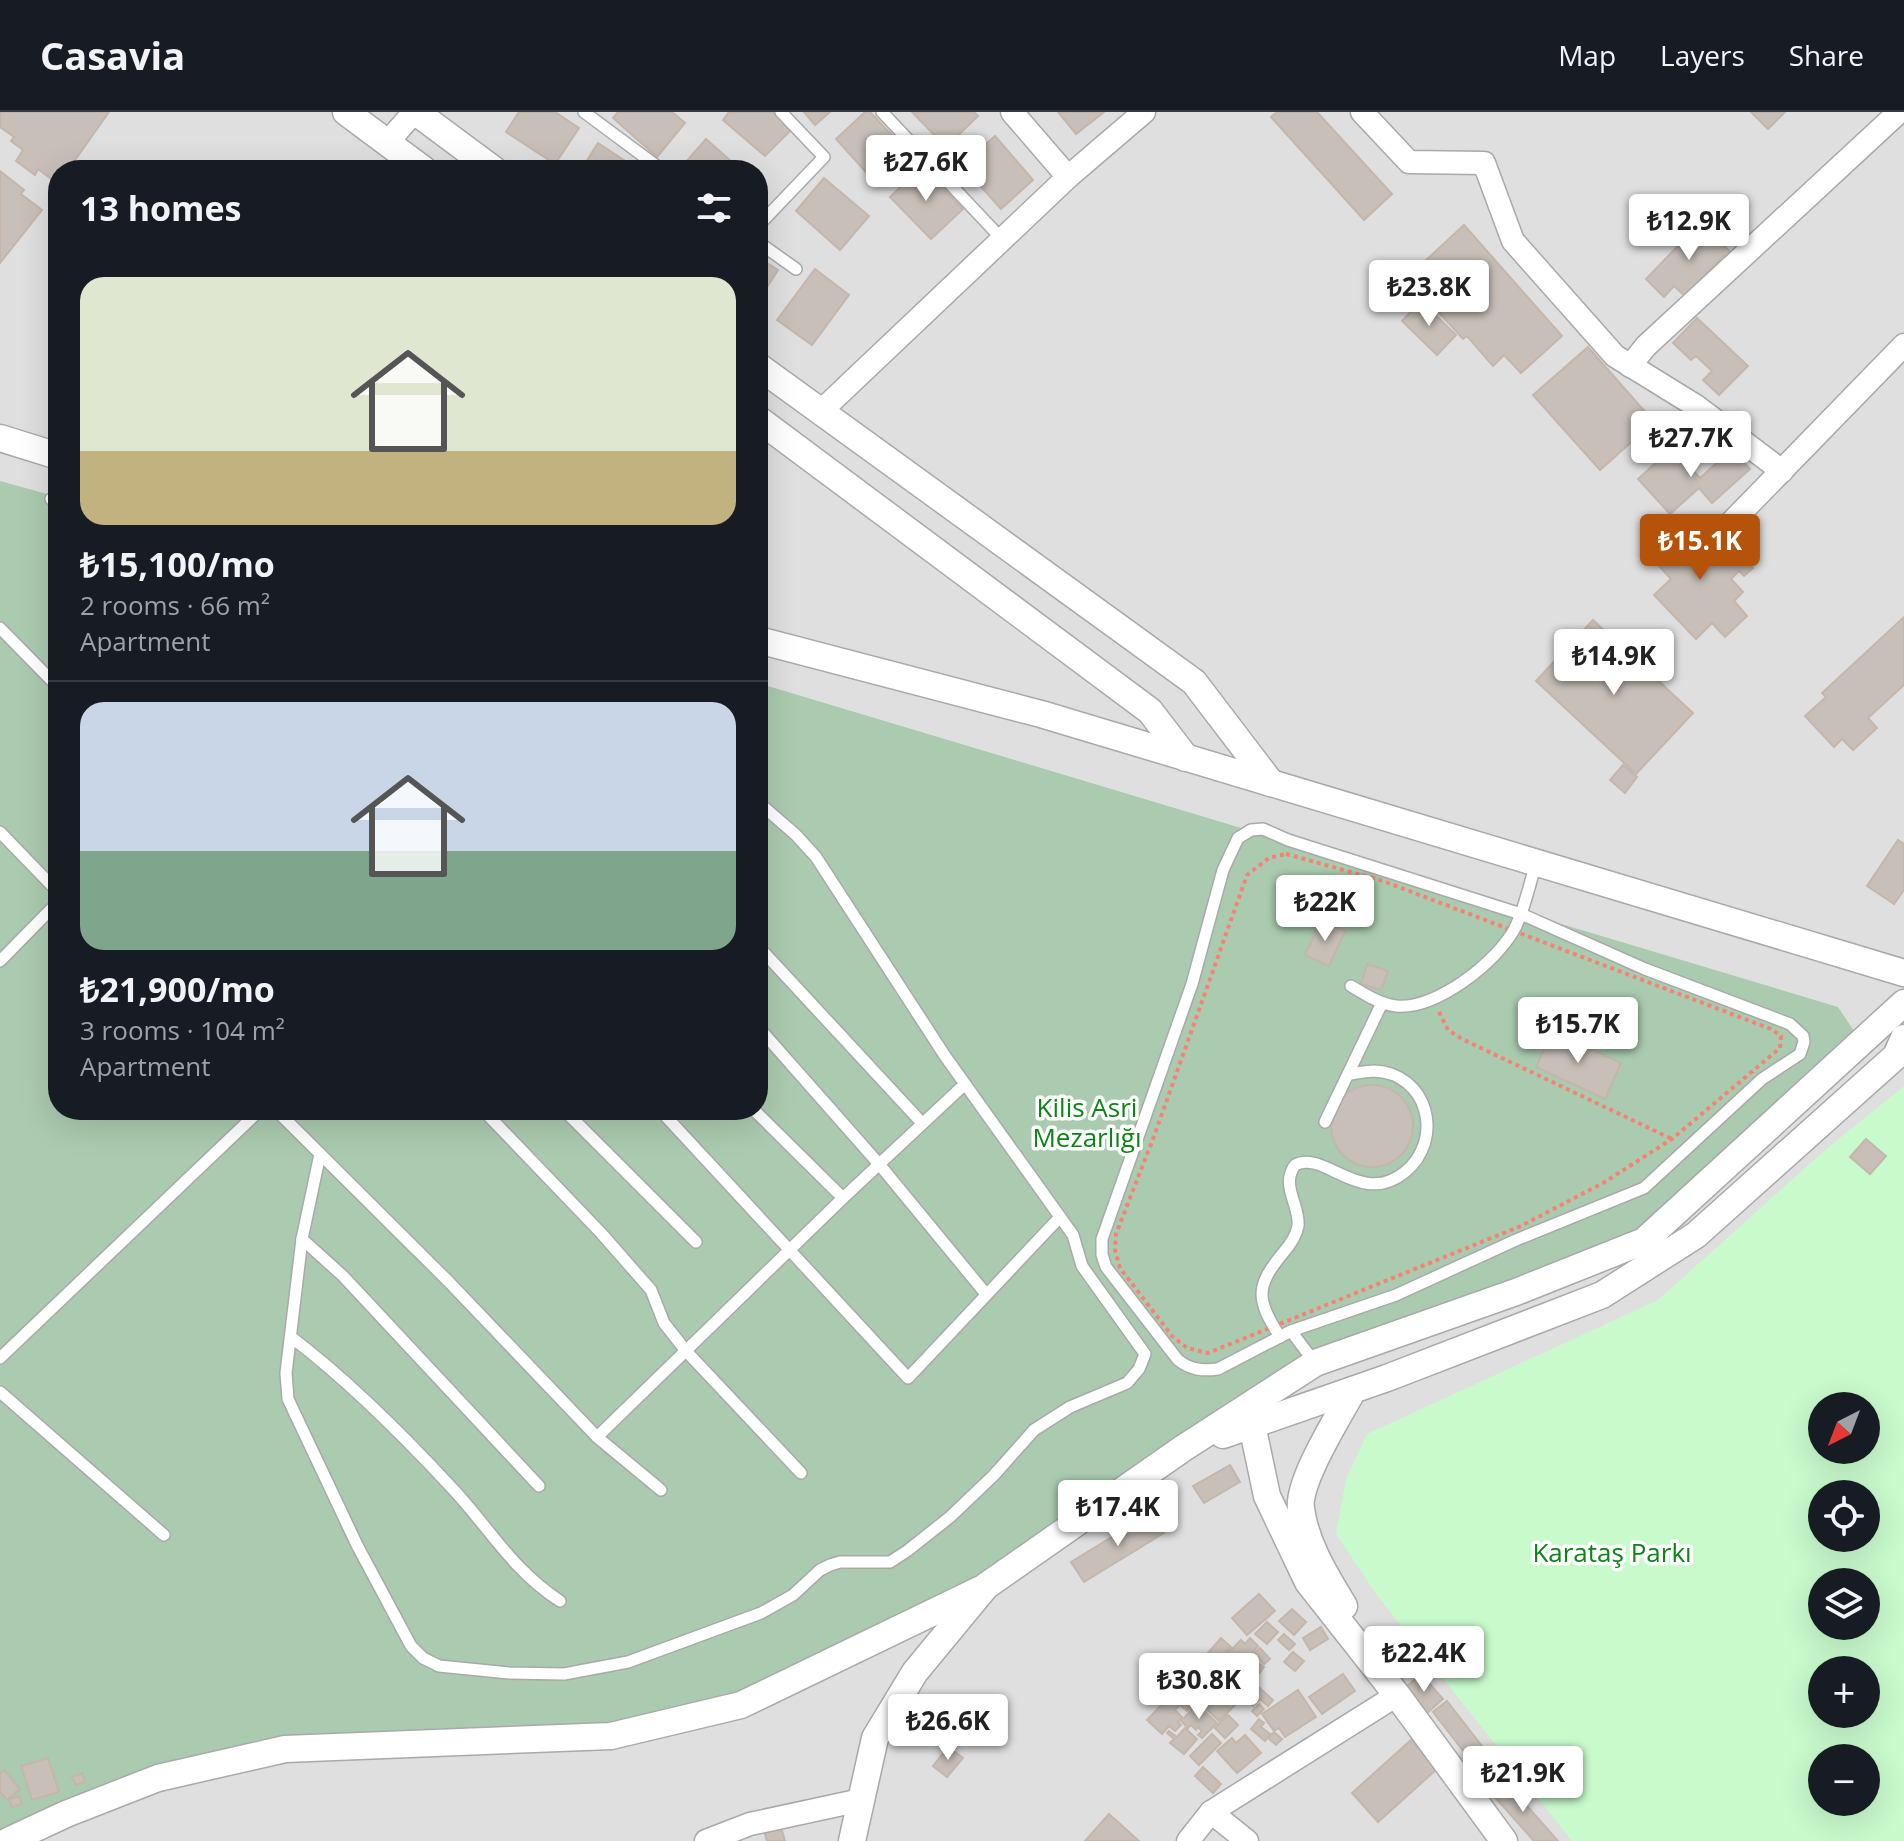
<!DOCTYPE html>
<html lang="en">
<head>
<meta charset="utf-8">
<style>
	:root { --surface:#171b24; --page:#242831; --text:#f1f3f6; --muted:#9ea1a6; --line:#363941; --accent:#b45309 }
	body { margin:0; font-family:"Open Sans",sans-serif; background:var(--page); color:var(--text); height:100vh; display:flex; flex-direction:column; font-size:30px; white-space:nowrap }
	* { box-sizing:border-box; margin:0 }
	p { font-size:26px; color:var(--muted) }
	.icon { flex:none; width:44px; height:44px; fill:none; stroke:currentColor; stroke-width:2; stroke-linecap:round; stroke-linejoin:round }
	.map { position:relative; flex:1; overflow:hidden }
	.sheet { position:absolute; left:48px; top:48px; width:720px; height:960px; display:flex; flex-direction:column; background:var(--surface); border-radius:32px; box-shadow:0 8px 32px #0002 }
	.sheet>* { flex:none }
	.needle { width:52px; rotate:222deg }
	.buttons { position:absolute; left:1808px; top:1280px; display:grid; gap:16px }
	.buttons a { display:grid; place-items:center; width:72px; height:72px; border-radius:50%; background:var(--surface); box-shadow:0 8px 32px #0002; font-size:40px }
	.price { position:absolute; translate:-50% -68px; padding:0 18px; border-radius:8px; background:#fff; color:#222; font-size:26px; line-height:52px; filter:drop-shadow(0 2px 4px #0008) }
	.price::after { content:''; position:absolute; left:50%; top:48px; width:24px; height:18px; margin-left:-12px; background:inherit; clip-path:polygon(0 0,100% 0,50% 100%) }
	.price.on { background:var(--accent); color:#fff }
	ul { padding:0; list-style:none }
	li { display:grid; align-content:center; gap:16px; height:424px; padding:0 32px }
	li+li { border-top:2px solid var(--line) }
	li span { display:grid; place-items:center; height:248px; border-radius:24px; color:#555 }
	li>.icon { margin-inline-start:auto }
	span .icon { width:144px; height:144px; fill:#fffc; stroke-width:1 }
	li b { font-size:34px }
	h2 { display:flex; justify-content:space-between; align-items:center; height:96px; padding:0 32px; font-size:34px }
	header { display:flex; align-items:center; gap:48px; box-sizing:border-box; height:112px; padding:0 40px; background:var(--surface); border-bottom:2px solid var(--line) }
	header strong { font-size:38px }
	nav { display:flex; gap:44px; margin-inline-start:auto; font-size:28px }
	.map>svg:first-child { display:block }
	.residential { fill:#e0dfdf; fill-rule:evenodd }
	.cemetery { fill:#aacbaf }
	.park { fill:#c8facc; fill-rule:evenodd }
	.building { fill:#c7bfb8; stroke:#c4b6ab; stroke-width:2 }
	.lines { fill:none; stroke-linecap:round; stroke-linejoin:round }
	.service-casing { stroke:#a9a9a9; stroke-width:14 }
	.minor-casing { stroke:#a9a9a9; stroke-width:25 }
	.tertiary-casing { stroke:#a9a9a9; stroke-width:29 }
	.path { stroke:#fa8072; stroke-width:4; stroke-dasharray:4 4; stroke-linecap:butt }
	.service { stroke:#fff; stroke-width:11 }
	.minor { stroke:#fff; stroke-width:22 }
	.tertiary { stroke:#fff; stroke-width:26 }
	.labels { text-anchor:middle; stroke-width:7; stroke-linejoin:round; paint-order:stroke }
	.park-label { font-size:26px; fill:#0c8416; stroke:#fff }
</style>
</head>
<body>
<header>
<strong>Casavia</strong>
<nav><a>Map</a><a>Layers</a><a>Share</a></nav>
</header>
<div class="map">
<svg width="1904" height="1729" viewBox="0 0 1904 1729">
	<rect width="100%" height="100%" fill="#f2efe9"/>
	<path class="residential" d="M0 0H1904V1729H0ZM58 58H758V998H58ZM1822 1294H1866V1338H1822ZM1822 1382H1866V1426H1822ZM1822 1470H1866V1514H1822ZM1822 1558H1866V1602H1822ZM1822 1646H1866V1690H1822Z"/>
	<polygon class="cemetery" points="0,369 58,385 58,998 758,998 758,571 1838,895 1866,937 1640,1132 1302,1260 1073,1423 736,1596 607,1627 280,1640 0,1722"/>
	<path class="park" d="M1904 974V1729H1572L1376 1482 1336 1422 1346 1367 1367 1322 1658 1188 1824 1039ZM1822 1294H1866V1338H1822ZM1822 1382H1866V1426H1822ZM1822 1470H1866V1514H1822ZM1822 1558H1866V1602H1822ZM1822 1646H1866V1690H1822Z"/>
	<g class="building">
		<polygon points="0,0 109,0 68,58 58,58 58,72 38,57 35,63 16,49 23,38 11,29 14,25 0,15"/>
		<polygon points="519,0 555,0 579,16 555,52 506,20"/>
		<polygon points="618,0 672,0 685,11 657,45 613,6"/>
		<polygon points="729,0 773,0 792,17 765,44 723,8"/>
		<polygon points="804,0 830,0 815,13"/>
		<polygon points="865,0 870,0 908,40 875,70 836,27"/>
		<polygon points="912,0 974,0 978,4 946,35"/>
		<polygon points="1058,0 1104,0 1076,22"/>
		<polygon points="1277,0 1317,0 1392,82 1364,108 1271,5"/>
		<polygon points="1751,0 1785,0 1768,17"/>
		<polygon points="995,24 1033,68 1001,97 962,53"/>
		<polygon points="706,27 741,58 679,58"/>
		<polygon points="598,31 639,58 581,58"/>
		<polygon points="922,55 963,97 931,127 890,85"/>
		<polygon points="0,59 24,78 21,82 42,98 0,151"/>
		<polygon points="824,66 869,104 840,138 796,99"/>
		<polygon points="1700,111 1736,145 1730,151 1723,144 1685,184 1674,174 1664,185 1646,167"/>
		<polygon points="1464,113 1562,224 1521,261 1504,243 1493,254 1467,224 1463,227 1414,173 1431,159 1424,150"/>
		<polygon points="758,145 778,158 758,189"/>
		<polygon points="815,157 849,183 812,233 777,208"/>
		<polygon points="1421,189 1456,223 1437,243 1402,209"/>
		<polygon points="1697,206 1748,254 1719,283 1703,268 1712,259 1696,244 1691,248 1673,231"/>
		<polygon points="1588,235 1654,310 1600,358 1533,283"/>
		<polygon points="1672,336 1700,366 1732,337 1750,357 1712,391 1699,376 1670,402 1638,367"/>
		<polygon points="1685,409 1720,446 1733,434 1753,456 1744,464 1739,459 1731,467 1743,480 1734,489 1747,504 1725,525 1712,511 1696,527 1654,483 1671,467 1649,443"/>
		<polygon points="1904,505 1904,573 1868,606 1877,616 1853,638 1842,627 1834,635 1805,604 1826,585 1822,581"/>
		<polygon points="1593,508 1693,601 1636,662 1536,569"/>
		<polygon points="1623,653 1637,665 1625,681 1610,668"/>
		<polygon points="1898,728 1904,732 1904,778 1894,792 1867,774"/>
		<polygon points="1322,808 1345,819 1329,854 1305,843"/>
		<polygon points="1367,852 1388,859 1381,878 1361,872"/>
		<polygon points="1552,919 1621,951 1605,987 1536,955"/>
		<circle cx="1372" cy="1014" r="41"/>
		<polygon points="1866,1027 1886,1044 1870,1062 1850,1045"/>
		<polygon points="1230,1353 1240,1370 1204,1391 1193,1374"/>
		<polygon points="1151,1401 1164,1421 1084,1470 1071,1450"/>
		<polygon points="1259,1482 1275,1499 1247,1523 1232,1506"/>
		<polygon points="1292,1497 1306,1510 1294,1523 1279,1509"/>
		<polygon points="1267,1510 1278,1520 1267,1532 1255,1522"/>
		<polygon points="1321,1515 1328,1527 1310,1538 1303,1526"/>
		<polygon points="1284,1522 1295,1532 1289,1538 1278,1528"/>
		<polygon points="1221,1526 1231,1535 1218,1550 1208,1541"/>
		<polygon points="1250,1526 1258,1534 1251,1542 1254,1545 1241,1559 1225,1544 1241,1528 1245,1532"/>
		<polygon points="1260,1536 1270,1547 1264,1552 1254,1541"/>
		<polygon points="1293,1540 1304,1549 1295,1559 1284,1550"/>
		<polygon points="1224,1548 1237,1561 1227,1571 1214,1558"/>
		<polygon points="1254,1548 1264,1555 1255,1567 1245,1559"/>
		<polygon points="1204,1553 1218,1568 1196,1589 1182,1574"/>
		<polygon points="1176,1557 1187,1567 1177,1579 1166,1569"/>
		<polygon points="1244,1562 1273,1588 1268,1594 1260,1587 1253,1594 1232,1576"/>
		<polygon points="1343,1562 1355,1579 1322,1602 1309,1585"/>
		<polygon points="1421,1562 1443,1587 1427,1601 1405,1576"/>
		<polygon points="1220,1570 1239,1589 1219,1609 1200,1591"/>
		<polygon points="1298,1578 1316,1605 1285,1625 1279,1616 1274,1619 1262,1602"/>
		<polygon points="1176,1584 1183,1590 1175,1598 1182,1605 1178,1610 1181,1613 1175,1619 1169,1614 1162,1622 1147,1608 1166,1588 1169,1591"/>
		<polygon points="1187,1587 1193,1593 1187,1599 1181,1594"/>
		<polygon points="1447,1589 1503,1661 1489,1672 1433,1600"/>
		<polygon points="1197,1592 1217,1611 1202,1626 1198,1623 1202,1619 1198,1615 1196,1618 1191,1613 1188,1616 1181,1609"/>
		<polygon points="1259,1592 1264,1597 1257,1604 1252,1599"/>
		<polygon points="1228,1603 1238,1613 1225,1626 1215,1616"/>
		<polygon points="1259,1607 1264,1611 1261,1615 1270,1622 1265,1629 1251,1617"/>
		<polygon points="1185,1616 1197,1627 1184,1642 1170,1631 1174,1627 1167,1621 1169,1619 1177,1625"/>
		<polygon points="1274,1620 1282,1627 1276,1633 1268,1626"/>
		<polygon points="1212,1622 1221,1631 1199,1653 1190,1644"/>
		<polygon points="1245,1623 1261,1641 1237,1661 1217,1639 1232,1626 1236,1631"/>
		<polygon points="1411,1628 1437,1657 1378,1710 1352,1681"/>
		<polygon points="948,1635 963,1646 947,1665 933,1654"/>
		<polygon points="48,1646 59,1680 32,1688 21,1654"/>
		<polygon points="1203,1655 1221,1672 1213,1681 1195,1664"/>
		<polygon points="4,1658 20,1677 7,1688 0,1680 0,1661"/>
		<polygon points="82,1661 85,1670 76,1673 72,1665"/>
		<polygon points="1506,1670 1558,1729 1534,1729 1492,1682"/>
		<polygon points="19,1684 22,1692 12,1695 9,1687"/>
		<polygon points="1109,1702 1139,1729 1085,1729"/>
		<polygon points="781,1715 785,1729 767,1729 764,1719"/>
	</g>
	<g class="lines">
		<defs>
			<g id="service">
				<polyline points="584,0 662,58"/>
				<polyline points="882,0 1002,127"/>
				<polyline points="758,114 824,45 781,0"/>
				<polyline points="758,130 796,157"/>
				<polyline points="51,387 58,394"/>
				<polyline points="0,516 58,575"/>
				<path d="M1263 717 1288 728 1521 802 1645 857 1790 912 1803 924 1804 930 1800 942 1762 967 1644 1076 1516 1128 1396 1183 1291 1219 1218 1257C1202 1259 1191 1258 1178 1248L1106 1155 1102 1143V1127L1192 872 1223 758 1238 726 1251 718Z"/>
				<polyline points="0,720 58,780"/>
				<polyline points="758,834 922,1011"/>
				<polyline points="0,849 58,790"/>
				<path d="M1351 874C1365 882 1379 892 1396 894 1436 898 1497 850 1515 816 1525 796 1529 773 1536 752"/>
				<polyline points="758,915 879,1052 986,1182"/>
				<polyline points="276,998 449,1170 597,1325 661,1378"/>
				<polyline points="483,998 601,1121 651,1178 664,1211 686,1239 801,1361"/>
				<polyline points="564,998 696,1130"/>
				<polyline points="660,998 908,1266 1060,1105"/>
				<polyline points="754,998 843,1086"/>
				<polyline points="1325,1010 1382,891"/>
				<polyline points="320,1042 302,1127 286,1261 288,1287 357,1433 411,1534 423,1546 439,1554 509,1561 564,1562 628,1550 761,1501 793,1483 820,1458 830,1453 840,1450 890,1450 907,1439 950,1405 994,1363 1034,1318 1070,1295 1127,1271 1139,1257 1145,1242 1082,1154 1073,1123 945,944 816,745 796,723 758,690"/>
				<polyline points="302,1127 343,1164 539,1374"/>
				<polyline points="1291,1219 1315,1251"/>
				<path d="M291 1225C349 1269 401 1321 451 1375 489 1415 512 1458 560 1489"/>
				<path d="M1280 1225C1257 1188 1254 1176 1283 1141 1290 1133 1296 1125 1298 1114 1300 1092 1280 1074 1295 1053 1324 1037 1361 1096 1405 1060 1445 1027 1428 961 1374 959 1367 959 1358 961 1350 962"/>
				<polyline points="0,1246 260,998"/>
				<polyline points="0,1280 164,1423"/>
				<polyline points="597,1325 843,1086 965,972"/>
			</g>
			<g id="minor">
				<polyline points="1012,0 1068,65"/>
				<polyline points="1362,0 1409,50 1484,51 1513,129 1615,244 1696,294 1782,359"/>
				<polyline points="387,31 414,0"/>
				<polyline points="1630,254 1646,234 1899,0"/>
				<polyline points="820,300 1068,65 1144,0"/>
				<polyline points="1723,419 1904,233"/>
				<polyline points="1211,1700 1247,1729"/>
				<polyline points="706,1729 750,1712 861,1688"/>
				<polyline points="1188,1729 1211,1700 1397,1583"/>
			</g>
			<g id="tertiary">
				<polyline points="346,0 424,58"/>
				<polyline points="416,0 494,58"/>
				<polyline points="758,254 1194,570 1271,671"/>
				<polyline points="758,307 1150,599 1186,646"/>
				<polyline points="0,326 58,344"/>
				<polyline points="758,528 1041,602 1904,861"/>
				<polyline points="1247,1298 1252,1313 1267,1384 1308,1470 1397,1583 1504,1729"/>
				<polyline points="1223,1323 1387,1266 1602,1183 1696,1123 1896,944 1904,926"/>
				<path d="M1344 1494C1326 1464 1306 1433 1301 1397 1297 1370 1339 1304 1353 1278"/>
				<polyline points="8,1729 66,1702 158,1666 285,1637 611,1624 741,1593 979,1478"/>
				<polyline points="852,1729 875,1626 915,1560 986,1474 1182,1337 1315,1251 1516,1180 1644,1129 1904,891"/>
			</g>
		</defs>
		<use href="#service" class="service-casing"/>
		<use href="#minor" class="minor-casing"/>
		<use href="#tertiary" class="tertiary-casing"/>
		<g class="path">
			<polygon points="1286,742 1383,769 1771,917 1781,924 1780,936 1672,1027 1603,1071 1521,1114 1208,1241 1187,1236 1172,1224 1120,1156 1115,1138 1116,1122 1153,1027 1247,763 1269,746"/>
			<polyline points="1439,900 1448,918 1462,927 1672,1027"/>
		</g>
		<use href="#service" class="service"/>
		<use href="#minor" class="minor"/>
		<use href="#tertiary" class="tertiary"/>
	</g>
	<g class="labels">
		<g class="park-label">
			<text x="1087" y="1005">Kilis Asri<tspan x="1087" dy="30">Mezarlığı</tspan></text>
			<text x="1612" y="1450">Karataş Parkı</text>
		</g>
	</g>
</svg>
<div class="buttons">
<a><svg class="needle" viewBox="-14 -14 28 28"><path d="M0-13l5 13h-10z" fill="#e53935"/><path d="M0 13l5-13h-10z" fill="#9ea1a6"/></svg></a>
<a><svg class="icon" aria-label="locate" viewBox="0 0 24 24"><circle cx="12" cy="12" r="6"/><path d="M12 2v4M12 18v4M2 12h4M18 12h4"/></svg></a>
<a><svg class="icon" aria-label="layers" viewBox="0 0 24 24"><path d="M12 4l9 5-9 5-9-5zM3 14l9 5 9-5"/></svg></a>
<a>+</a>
<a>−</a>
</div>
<b class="price" style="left:926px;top:91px">₺27.6K</b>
<b class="price" style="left:1689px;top:150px">₺12.9K</b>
<b class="price" style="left:1429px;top:216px">₺23.8K</b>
<b class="price" style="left:1691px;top:367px">₺27.7K</b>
<b class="price on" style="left:1700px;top:470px">₺15.1K</b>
<b class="price" style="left:1614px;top:585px">₺14.9K</b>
<b class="price" style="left:1325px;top:831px">₺22K</b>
<b class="price" style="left:1578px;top:953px">₺15.7K</b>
<b class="price" style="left:1118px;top:1436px">₺17.4K</b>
<b class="price" style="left:1424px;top:1582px">₺22.4K</b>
<b class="price" style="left:1199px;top:1609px">₺30.8K</b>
<b class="price" style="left:948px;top:1650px">₺26.6K</b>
<b class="price" style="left:1523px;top:1702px">₺21.9K</b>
<section class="sheet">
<h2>13 homes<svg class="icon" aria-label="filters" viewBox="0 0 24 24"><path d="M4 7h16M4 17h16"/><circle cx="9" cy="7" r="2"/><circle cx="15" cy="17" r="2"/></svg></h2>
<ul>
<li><span style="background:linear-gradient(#dfe7d0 70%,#c2b280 0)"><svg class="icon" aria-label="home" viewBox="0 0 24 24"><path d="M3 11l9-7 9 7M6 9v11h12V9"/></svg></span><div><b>₺15,100/mo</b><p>2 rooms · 66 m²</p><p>Apartment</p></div></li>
<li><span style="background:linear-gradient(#c9d6e8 60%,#7fa58c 0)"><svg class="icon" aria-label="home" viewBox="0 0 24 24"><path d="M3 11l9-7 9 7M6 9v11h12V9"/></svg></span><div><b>₺21,900/mo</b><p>3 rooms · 104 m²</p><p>Apartment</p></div></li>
</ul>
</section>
</div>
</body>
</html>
